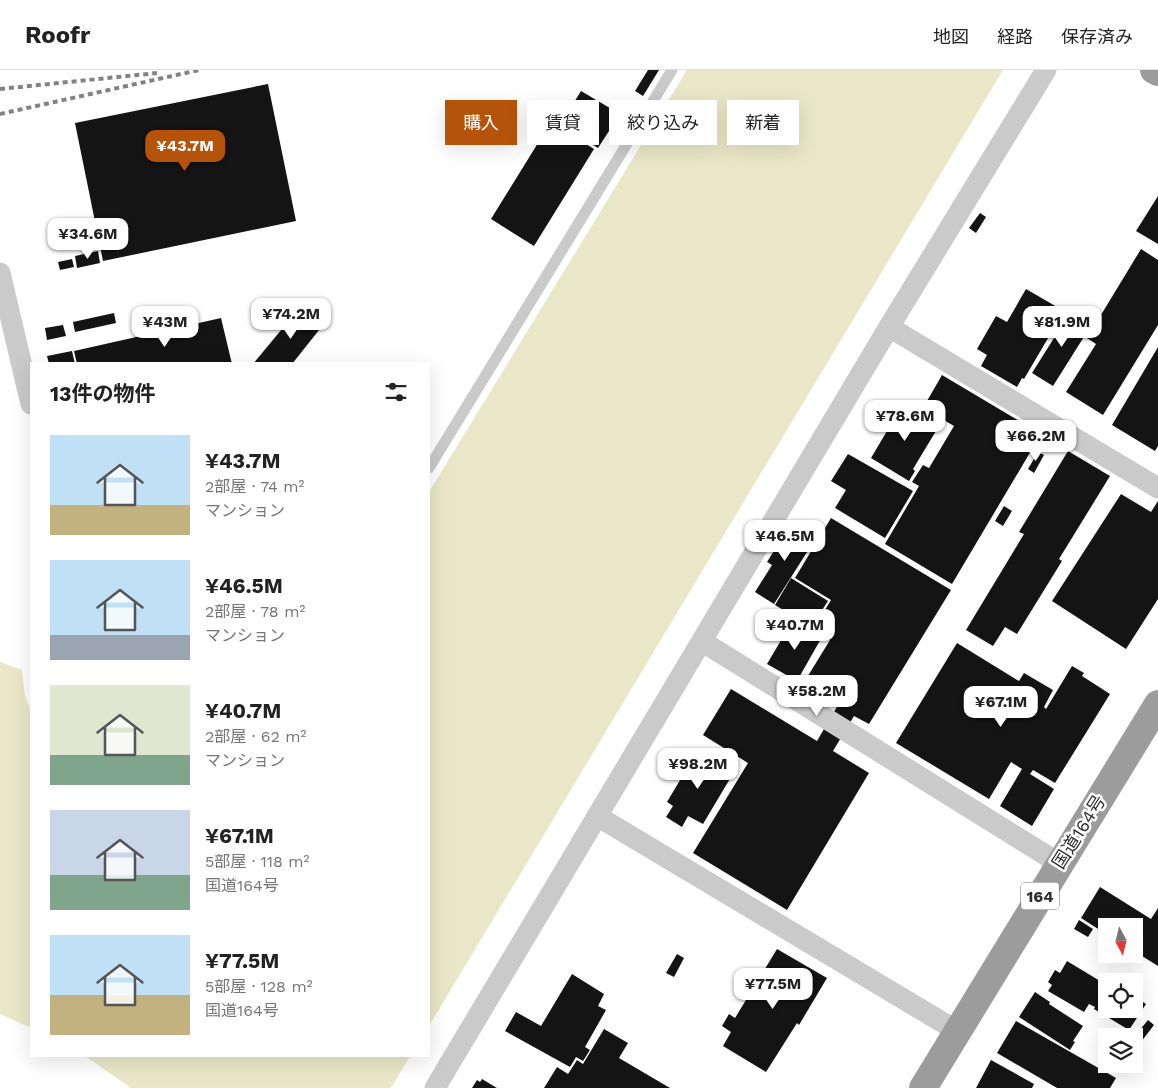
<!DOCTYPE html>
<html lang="ja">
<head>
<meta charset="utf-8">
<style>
	:root { --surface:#fff; --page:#f6f6f6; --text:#222; --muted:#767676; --line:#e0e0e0; --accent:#b45309 }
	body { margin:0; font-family:"Work Sans","Noto Sans JP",sans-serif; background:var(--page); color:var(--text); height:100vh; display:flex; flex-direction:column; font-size:19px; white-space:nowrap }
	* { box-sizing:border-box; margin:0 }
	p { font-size:16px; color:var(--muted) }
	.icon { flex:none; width:28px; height:28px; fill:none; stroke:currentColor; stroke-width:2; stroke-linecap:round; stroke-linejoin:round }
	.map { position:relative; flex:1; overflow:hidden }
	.panel { position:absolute; left:30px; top:292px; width:400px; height:695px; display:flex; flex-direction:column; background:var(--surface); border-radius:0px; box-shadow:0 5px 20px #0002 }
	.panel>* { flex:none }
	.hud { position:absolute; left:445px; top:30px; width:475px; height:45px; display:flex; gap:10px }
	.needle { width:32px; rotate:173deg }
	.tools { position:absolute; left:1098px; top:848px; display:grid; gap:10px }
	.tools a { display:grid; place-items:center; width:45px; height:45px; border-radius:0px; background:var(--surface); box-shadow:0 5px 20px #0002; font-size:25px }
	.price { position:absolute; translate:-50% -42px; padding:0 11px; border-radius:10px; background:#fff; color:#222; font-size:16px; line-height:32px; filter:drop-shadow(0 1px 2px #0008) }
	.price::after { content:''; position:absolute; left:50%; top:30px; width:15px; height:11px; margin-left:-8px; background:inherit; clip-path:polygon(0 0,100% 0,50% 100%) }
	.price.selected { background:var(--accent); color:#fff }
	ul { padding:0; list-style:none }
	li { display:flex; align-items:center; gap:15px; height:125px; padding:0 20px }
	li span { display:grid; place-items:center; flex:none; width:140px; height:100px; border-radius:0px; color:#555 }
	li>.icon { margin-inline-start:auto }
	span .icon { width:60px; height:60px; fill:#fffc; stroke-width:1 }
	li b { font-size:21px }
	h2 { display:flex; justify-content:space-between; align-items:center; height:60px; padding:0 20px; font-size:21px }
	.chip { padding:0 18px; border-radius:0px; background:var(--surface); box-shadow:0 5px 20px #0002; font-size:18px; line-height:45px }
	.chip.selected { background:var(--accent); color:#fff }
	header { display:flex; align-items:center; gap:30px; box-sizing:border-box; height:70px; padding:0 25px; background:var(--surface); border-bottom:1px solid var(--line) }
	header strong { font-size:24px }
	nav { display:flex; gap:28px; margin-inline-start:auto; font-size:18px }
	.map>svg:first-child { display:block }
	.water { fill:#eae7c8 }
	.building { fill:#141414 }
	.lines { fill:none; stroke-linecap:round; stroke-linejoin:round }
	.service { stroke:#cacaca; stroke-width:11 }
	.minor { stroke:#cacaca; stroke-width:21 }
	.trunk { stroke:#9c9c9c; stroke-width:28 }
	.rail { stroke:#828282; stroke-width:4; stroke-dasharray:5 4; stroke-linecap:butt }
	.labels { text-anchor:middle; stroke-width:5; stroke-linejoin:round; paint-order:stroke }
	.shield { fill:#fff; stroke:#6c6c6c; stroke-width:1 }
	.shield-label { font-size:16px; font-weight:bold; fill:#2d2d2d }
	.street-label { font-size:18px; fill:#2d2d2d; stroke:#fff }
</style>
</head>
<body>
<header>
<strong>Roofr</strong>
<nav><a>地図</a><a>経路</a><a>保存済み</a></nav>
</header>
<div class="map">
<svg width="1158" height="1018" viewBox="0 0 1158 1018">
	<rect width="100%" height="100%" fill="#fff"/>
	<g class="water">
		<polygon points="687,0 1003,0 429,956 429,422"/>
		<polygon points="0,592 22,600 25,626 31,642 31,958 0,944"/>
		<polygon points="85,986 410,986 391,1018 131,1018"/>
	</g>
	<g class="building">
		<polygon points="648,0 659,0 643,26 635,21"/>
		<polygon points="268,14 296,151 103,191 75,53"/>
		<polygon points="581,21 620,44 598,78 554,51 562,39 568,42"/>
		<polygon points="551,52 594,79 534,176 491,149"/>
		<polygon points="1158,126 1158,174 1136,161"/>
		<polygon points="980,143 986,147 976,163 969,158"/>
		<polygon points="1141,179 1158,190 1158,255 1103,345 1066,322 1096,274 1087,268"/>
		<polygon points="98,181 100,193 77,198 75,186"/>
		<polygon points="72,189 74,197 60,200 58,192"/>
		<polygon points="1026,219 1064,241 1024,309 1022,308 1017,317 981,296 987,285 977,279 996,246 1007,252"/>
		<polygon points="301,236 323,255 292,294 253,294"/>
		<polygon points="1071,241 1092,254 1053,316 1032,303"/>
		<polygon points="114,243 116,253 75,262 73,252"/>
		<polygon points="221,248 232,294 77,294 74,281"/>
		<polygon points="63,255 66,266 47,270 45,258"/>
		<polygon points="1158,277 1158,376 1155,381 1112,355"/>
		<polygon points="72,281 75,294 49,294 47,286"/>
		<polygon points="942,305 1041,364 952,514 885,474 919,416 912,412 923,395 929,398 954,356 923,338"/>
		<polygon points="903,334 939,356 913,399 915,401 909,411 871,388"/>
		<polygon points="1068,381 1110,406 1059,489 1062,491 1017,564 1005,557 993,576 966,560 1024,464 1019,462"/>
		<polygon points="1038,382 1044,385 1034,403 1028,399"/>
		<polygon points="848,384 913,421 885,468 835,438 846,420 831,411"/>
		<polygon points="1121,424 1151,442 1158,431 1158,529 1126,579 1052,531"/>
		<polygon points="1004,436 1012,441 1003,456 995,451"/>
		<polygon points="831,448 951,520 869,654 854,646 833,681 869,703 787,840 693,783 748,693 703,665 731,619 817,671 838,635 803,614 830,570 813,560 831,530 795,508"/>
		<polygon points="792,452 816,468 774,534 755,522 772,495 767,492"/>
		<polygon points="791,508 828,531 811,557 775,535"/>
		<polygon points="793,550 822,567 797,611 767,594"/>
		<polygon points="957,573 1019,611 1024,603 1053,620 1044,637 1046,639 1072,596 1084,603 1082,606 1110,624 1055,713 1033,700 1030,704 1054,719 1032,756 1000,736 1022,699 1011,692 989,729 896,673"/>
		<polygon points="698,680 734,702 703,754 688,746 682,757 666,747 673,736 667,732"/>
		<polygon points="1100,817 1151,849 1158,838 1158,896 1134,881 1134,856 1106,856 1106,864 1081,848"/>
		<polygon points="1079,850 1093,859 1088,867 1074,859"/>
		<polygon points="777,879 827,908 799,955 797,953 766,1002 723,976 731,962 722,956 729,944 735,948"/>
		<polygon points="677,884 684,888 674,907 666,903"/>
		<polygon points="1067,891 1105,914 1100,922 1103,924 1106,919 1106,939 1134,939 1134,926 1146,934 1129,960 1094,939 1095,937 1089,934 1084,942 1048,921 1052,915 1048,912 1055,900 1060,903"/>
		<polygon points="572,904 604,924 598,936 606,940 585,977 590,980 583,991 576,987 570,997 505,961 516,942 541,956"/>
		<polygon points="1035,922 1050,932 1049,934 1083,956 1073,971 1075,972 1070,980 1019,947"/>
		<polygon points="1148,950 1154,955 1141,972 1134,967"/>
		<polygon points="1016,951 1116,1008 1110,1018 1057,1018 997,983"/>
		<polygon points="604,959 628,973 619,988 670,1018 544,1018 557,997 568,1004 577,990 583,994"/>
		<polygon points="991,990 1034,1014 1032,1018 976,1018"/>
		<polygon points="482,1009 497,1018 472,1018 477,1010 480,1012"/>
	</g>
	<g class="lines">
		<polyline class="service" points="429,398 672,0"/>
		<g class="minor">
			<polyline points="0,203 31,334"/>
			<polyline points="889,257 1158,418"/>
			<polyline points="703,572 1060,794"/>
			<polyline points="597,746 957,961"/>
			<polyline points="435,1018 889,257 1046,0"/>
		</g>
		<g class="trunk">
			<polyline points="1154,0 1158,2"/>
			<polyline points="923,1018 1158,634"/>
		</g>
		<g class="rail">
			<polyline points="0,19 157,3"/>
			<polyline points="0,44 199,0"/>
		</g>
	</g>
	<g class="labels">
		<rect class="shield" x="1021" y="812.5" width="38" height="27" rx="4"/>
		<g class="shield-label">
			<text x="1040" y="832">164</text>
		</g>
		<g class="street-label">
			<text transform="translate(1079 762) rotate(-58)" y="6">国道164号</text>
		</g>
	</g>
</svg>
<div class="tools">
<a><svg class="needle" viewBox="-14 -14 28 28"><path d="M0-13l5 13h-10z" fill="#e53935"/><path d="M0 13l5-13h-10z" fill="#767676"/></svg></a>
<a><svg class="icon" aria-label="locate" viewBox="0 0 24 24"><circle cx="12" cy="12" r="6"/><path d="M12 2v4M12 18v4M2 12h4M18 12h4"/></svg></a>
<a><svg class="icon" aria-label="layers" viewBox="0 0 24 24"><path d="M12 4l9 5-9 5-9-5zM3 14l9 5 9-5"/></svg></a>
</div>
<b class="price selected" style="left:185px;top:102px">¥43.7M</b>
<b class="price" style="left:88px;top:190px">¥34.6M</b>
<b class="price" style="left:291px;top:270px">¥74.2M</b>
<b class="price" style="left:165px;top:278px">¥43M</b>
<b class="price" style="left:1062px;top:278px">¥81.9M</b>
<b class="price" style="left:905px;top:372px">¥78.6M</b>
<b class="price" style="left:1036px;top:392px">¥66.2M</b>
<b class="price" style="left:785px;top:492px">¥46.5M</b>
<b class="price" style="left:795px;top:581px">¥40.7M</b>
<b class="price" style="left:817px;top:647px">¥58.2M</b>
<b class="price" style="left:1001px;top:658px">¥67.1M</b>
<b class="price" style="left:698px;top:720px">¥98.2M</b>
<b class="price" style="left:773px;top:940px">¥77.5M</b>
<div class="hud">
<a class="chip selected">購入</a>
<a class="chip">賃貸</a>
<a class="chip">絞り込み</a>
<a class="chip">新着</a>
</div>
<section class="panel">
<h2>13件の物件<svg class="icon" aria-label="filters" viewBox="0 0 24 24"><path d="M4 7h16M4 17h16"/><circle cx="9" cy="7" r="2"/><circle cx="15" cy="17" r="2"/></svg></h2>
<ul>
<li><span style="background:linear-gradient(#bfe0f5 70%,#c2b280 0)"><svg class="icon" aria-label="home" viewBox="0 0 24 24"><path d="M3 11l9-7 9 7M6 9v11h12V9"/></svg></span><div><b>¥43.7M</b><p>2部屋 · 74 m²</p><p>マンション</p></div></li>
<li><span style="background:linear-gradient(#bfe0f5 75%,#9aa5b1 0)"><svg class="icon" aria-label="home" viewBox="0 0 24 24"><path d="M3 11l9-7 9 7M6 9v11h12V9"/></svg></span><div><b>¥46.5M</b><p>2部屋 · 78 m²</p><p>マンション</p></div></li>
<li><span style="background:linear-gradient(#dfe7d0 70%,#7fa58c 0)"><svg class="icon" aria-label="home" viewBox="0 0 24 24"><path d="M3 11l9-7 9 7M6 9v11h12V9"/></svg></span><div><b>¥40.7M</b><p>2部屋 · 62 m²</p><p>マンション</p></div></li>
<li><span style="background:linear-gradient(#c9d6e8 65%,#7fa58c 0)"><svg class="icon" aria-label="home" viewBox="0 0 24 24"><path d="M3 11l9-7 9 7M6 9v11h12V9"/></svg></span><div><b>¥67.1M</b><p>5部屋 · 118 m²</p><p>国道164号</p></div></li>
<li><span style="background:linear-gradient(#bfe0f5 60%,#c2b280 0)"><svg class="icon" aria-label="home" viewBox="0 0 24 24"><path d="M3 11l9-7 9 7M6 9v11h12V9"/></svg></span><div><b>¥77.5M</b><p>5部屋 · 128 m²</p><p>国道164号</p></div></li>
</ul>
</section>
</div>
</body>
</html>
